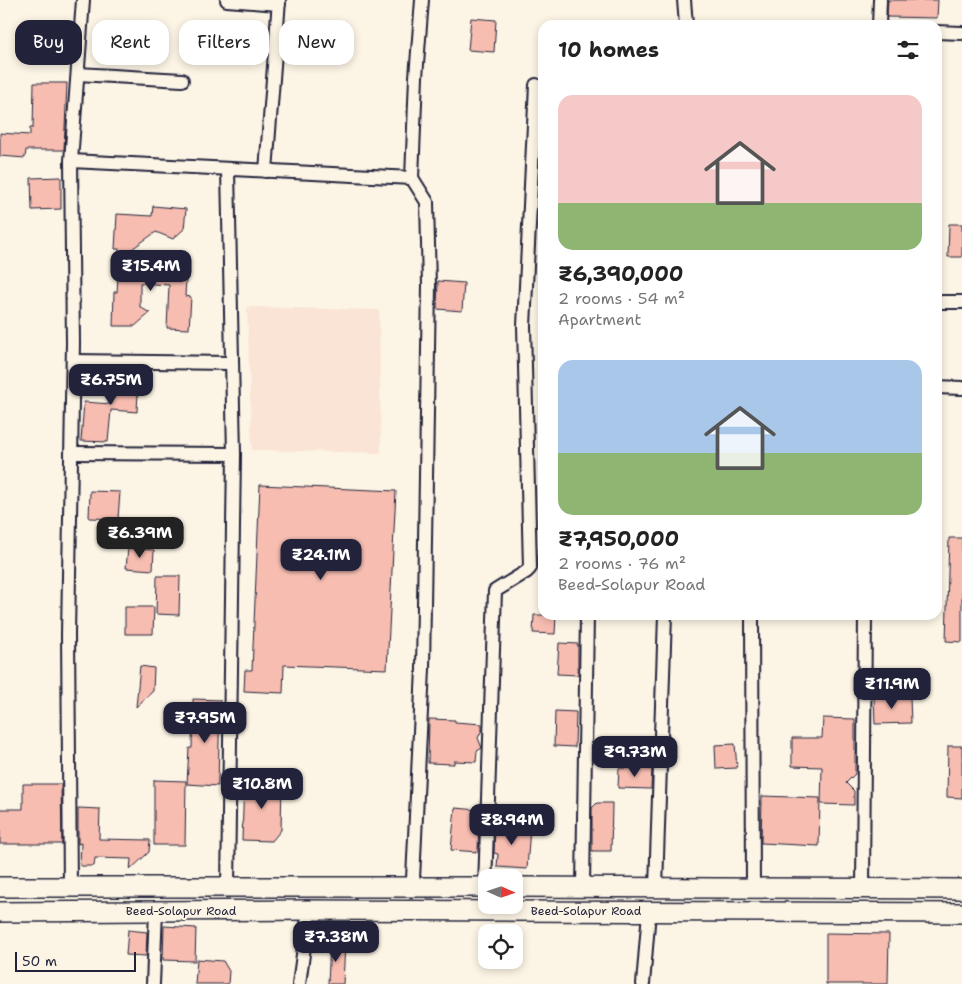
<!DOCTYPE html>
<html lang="en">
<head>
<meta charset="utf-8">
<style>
	:root { --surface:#fff; --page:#f2f2f2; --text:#222; --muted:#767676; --accent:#22223b }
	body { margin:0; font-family:"Shantell Sans",sans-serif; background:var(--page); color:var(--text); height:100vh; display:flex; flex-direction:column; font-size:19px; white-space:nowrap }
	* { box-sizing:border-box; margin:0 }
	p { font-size:16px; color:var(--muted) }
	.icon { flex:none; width:28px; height:28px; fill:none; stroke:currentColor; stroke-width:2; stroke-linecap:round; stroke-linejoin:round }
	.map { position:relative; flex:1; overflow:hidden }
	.details { position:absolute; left:538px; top:20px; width:404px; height:600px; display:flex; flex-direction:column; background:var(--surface); border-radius:15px; box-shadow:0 2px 8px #0003 }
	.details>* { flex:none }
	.hud { position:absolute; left:15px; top:20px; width:448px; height:45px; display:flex; gap:10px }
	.needle { width:32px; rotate:93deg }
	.tools { position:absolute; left:478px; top:869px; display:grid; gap:10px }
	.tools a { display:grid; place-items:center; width:45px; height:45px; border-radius:10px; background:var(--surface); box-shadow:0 2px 8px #0003; font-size:25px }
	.scale { position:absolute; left:15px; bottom:12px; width:121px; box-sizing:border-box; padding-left:5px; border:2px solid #22223b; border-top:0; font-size:14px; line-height:18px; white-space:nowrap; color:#22223b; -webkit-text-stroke:4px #fcf5e5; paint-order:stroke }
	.price { position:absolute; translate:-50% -42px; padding:0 11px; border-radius:10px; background:var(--accent); color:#fff; font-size:16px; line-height:32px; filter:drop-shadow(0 1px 2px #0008) }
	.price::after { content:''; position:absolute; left:50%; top:30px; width:15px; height:11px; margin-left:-8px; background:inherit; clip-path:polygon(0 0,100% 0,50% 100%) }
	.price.active { background:#222; color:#fff }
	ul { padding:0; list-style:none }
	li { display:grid; align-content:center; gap:10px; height:265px; padding:0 20px }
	li span { display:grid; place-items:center; height:155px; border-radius:15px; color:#555 }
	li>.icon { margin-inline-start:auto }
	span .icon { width:90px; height:90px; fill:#fffc; stroke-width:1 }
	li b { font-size:21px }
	h2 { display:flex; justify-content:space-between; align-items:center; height:60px; padding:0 20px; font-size:21px }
	.chip { padding:0 18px; border-radius:15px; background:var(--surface); box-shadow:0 2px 8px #0003; font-size:18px; line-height:45px }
	.chip.active { background:var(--accent); color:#fff }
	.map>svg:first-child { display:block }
	.built { fill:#fae4d5 }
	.building { fill:#f7bdb1; stroke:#22223b }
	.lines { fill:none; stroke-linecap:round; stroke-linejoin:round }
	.street-casing { stroke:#22223b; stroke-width:16 }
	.secondary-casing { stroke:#22223b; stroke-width:22 }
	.street { stroke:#fcf5e5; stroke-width:12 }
	.secondary { stroke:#fcf5e5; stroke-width:19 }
	.labels { text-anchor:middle; stroke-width:4; stroke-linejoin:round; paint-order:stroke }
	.street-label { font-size:12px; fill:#22223b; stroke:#fcf5e5 }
</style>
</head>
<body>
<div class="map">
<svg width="962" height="984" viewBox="0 0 962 984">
	<rect width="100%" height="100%" fill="#fcf5e5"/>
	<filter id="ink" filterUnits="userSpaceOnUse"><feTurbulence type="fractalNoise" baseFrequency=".02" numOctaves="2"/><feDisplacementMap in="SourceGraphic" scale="10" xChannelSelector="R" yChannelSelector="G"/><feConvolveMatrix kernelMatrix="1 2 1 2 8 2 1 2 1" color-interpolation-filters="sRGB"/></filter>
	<g filter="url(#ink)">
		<polygon class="built" points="247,307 379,310 381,453 252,450"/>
		<g class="building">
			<polygon points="888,0 938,0 937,18 887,17"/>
			<polygon points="471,18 496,20 494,52 468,50"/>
			<polygon points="36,33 67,33 67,53 35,52"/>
			<polygon points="34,83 67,83 64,150 26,150 25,158 0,156 0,133 30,135 30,128 33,128"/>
			<polygon points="61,177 61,209 32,210 31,178"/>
			<polygon points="153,206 186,209 184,229 173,239 156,232 119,258 119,249 115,249 117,214 152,216"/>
			<polygon points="949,224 962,224 962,257 948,257"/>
			<polygon points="119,259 187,262 185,296 191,297 189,329 167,328 169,285 140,283 140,307 150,313 135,326 113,326 114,292 117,292"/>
			<polygon points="438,281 464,283 462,311 437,309"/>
			<polygon points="113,370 139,371 137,412 111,410 108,442 81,441 84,402 111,404"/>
			<polygon points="260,485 396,491 387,669 284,665 283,693 244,691 245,670 252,670"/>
			<polygon points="90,491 120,492 118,519 89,518"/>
			<polygon points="949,538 962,538 962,642 946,641"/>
			<polygon points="128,548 154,550 153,570 126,568"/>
			<polygon points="157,576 180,576 179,615 156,614"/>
			<polygon points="125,607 154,607 153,634 125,634"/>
			<polygon points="534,615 556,615 555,634 533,633"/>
			<polygon points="559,643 578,644 578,675 557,674"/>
			<polygon points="140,666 154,668 153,691 136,707"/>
			<polygon points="874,697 910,697 911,723 875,724"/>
			<polygon points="193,699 220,700 218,786 187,784 189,748 192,748"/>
			<polygon points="555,711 576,712 575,747 554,746"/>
			<polygon points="823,718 855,719 855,774 846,783 854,791 854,805 821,804 822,767 792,766 792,738 822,738"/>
			<polygon points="429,719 455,720 455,722 482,724 482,730 478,738 482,748 477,751 476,762 454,761 454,764 428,763"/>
			<polygon points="735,744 737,768 716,769 715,745"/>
			<polygon points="948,746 962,746 962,798 947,797"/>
			<polygon points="619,768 652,769 651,789 618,788"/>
			<polygon points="244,779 282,780 281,830 272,841 242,840"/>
			<polygon points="154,780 186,781 185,845 154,845"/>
			<polygon points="23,784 61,784 62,844 0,844 0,809 23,809"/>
			<polygon points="762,796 820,798 819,846 761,843"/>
			<polygon points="597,803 612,803 611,851 592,851 592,808"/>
			<polygon points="78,808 100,809 99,839 150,840 149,852 130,870 131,859 95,858 94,866 80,866 81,843 78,844"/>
			<polygon points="455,808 479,810 478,852 451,850"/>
			<polygon points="495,825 530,827 527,869 497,867 498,854 494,853"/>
			<polygon points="164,926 196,928 195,961 163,960"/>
			<polygon points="128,930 147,932 146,956 126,955"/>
			<polygon points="826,933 889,934 888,984 826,984"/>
			<polygon points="330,942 345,943 343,984 328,984"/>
			<polygon points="197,959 223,961 229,971 228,984 195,984"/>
		</g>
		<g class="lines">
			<defs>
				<g id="street">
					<polyline points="227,0 279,4"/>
					<polyline points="684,0 686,25"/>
					<polyline points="879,25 880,0"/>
					<polyline points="936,32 962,33"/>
					<polyline points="78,74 182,80"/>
					<polyline points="71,161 412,178"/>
					<polyline points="228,170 234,454 228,887"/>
					<polyline points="266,171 279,0"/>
					<polyline points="936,302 962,302"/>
					<polyline points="73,361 231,363"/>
					<polyline points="936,387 962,388"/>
					<polyline points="71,453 234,454"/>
					<polyline points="752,615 753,888"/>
					<polyline points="70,887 68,634 73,343 71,161 83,0"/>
					<polyline points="415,887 413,879 423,669 429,285 427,202 412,178 416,77 422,0"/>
					<polyline points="485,887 495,591 526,572 530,568 524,326 536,85"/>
					<polyline points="583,887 587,615"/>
					<polyline points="656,887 665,615"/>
					<polyline points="863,889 865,615"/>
					<polyline points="153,984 156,911"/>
					<polyline points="299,984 309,910"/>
					<polyline points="643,984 649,912"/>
				</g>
				<g id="secondary">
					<polyline points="0,887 486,887"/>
					<polyline points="514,887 962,889"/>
					<polyline points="0,912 309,910 962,913"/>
				</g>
			</defs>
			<use href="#street" class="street-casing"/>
			<use href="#secondary" class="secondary-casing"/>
			<use href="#street" class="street"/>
			<use href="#secondary" class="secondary"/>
		</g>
	</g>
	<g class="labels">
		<g class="street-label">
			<text x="181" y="915">Beed-Solapur Road</text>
			<text x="586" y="915">Beed-Solapur Road</text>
		</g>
	</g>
</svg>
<div class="tools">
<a><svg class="needle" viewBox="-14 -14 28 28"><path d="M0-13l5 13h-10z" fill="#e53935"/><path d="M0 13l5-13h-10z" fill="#767676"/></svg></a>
<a><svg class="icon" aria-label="locate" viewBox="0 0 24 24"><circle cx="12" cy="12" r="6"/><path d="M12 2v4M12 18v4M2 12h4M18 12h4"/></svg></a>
</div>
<div class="scale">50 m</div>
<b class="price" style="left:151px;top:292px">₹15.4M</b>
<b class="price" style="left:111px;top:406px">₹6.75M</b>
<b class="price active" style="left:140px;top:559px">₹6.39M</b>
<b class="price" style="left:321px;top:581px">₹24.1M</b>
<b class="price" style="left:892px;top:710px">₹11.9M</b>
<b class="price" style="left:205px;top:744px">₹7.95M</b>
<b class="price" style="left:635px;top:778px">₹9.73M</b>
<b class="price" style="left:262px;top:810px">₹10.8M</b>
<b class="price" style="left:512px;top:846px">₹8.94M</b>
<b class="price" style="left:336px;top:963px">₹7.38M</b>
<div class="hud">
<a class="chip active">Buy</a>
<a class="chip">Rent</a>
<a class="chip">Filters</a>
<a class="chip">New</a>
</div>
<section class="details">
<h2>10 homes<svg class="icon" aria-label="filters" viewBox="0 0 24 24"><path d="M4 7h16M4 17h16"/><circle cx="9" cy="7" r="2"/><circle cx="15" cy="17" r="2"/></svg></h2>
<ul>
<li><span style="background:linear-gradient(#f6c9c9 70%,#8fb573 0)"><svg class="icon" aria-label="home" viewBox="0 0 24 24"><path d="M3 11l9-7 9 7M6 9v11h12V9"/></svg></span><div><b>₹6,390,000</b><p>2 rooms · 54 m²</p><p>Apartment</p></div></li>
<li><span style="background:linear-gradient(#a9c7e8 60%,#8fb573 0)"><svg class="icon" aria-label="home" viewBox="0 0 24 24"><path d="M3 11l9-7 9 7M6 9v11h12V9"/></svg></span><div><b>₹7,950,000</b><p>2 rooms · 76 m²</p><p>Beed-Solapur Road</p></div></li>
</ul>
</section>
</div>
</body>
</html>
